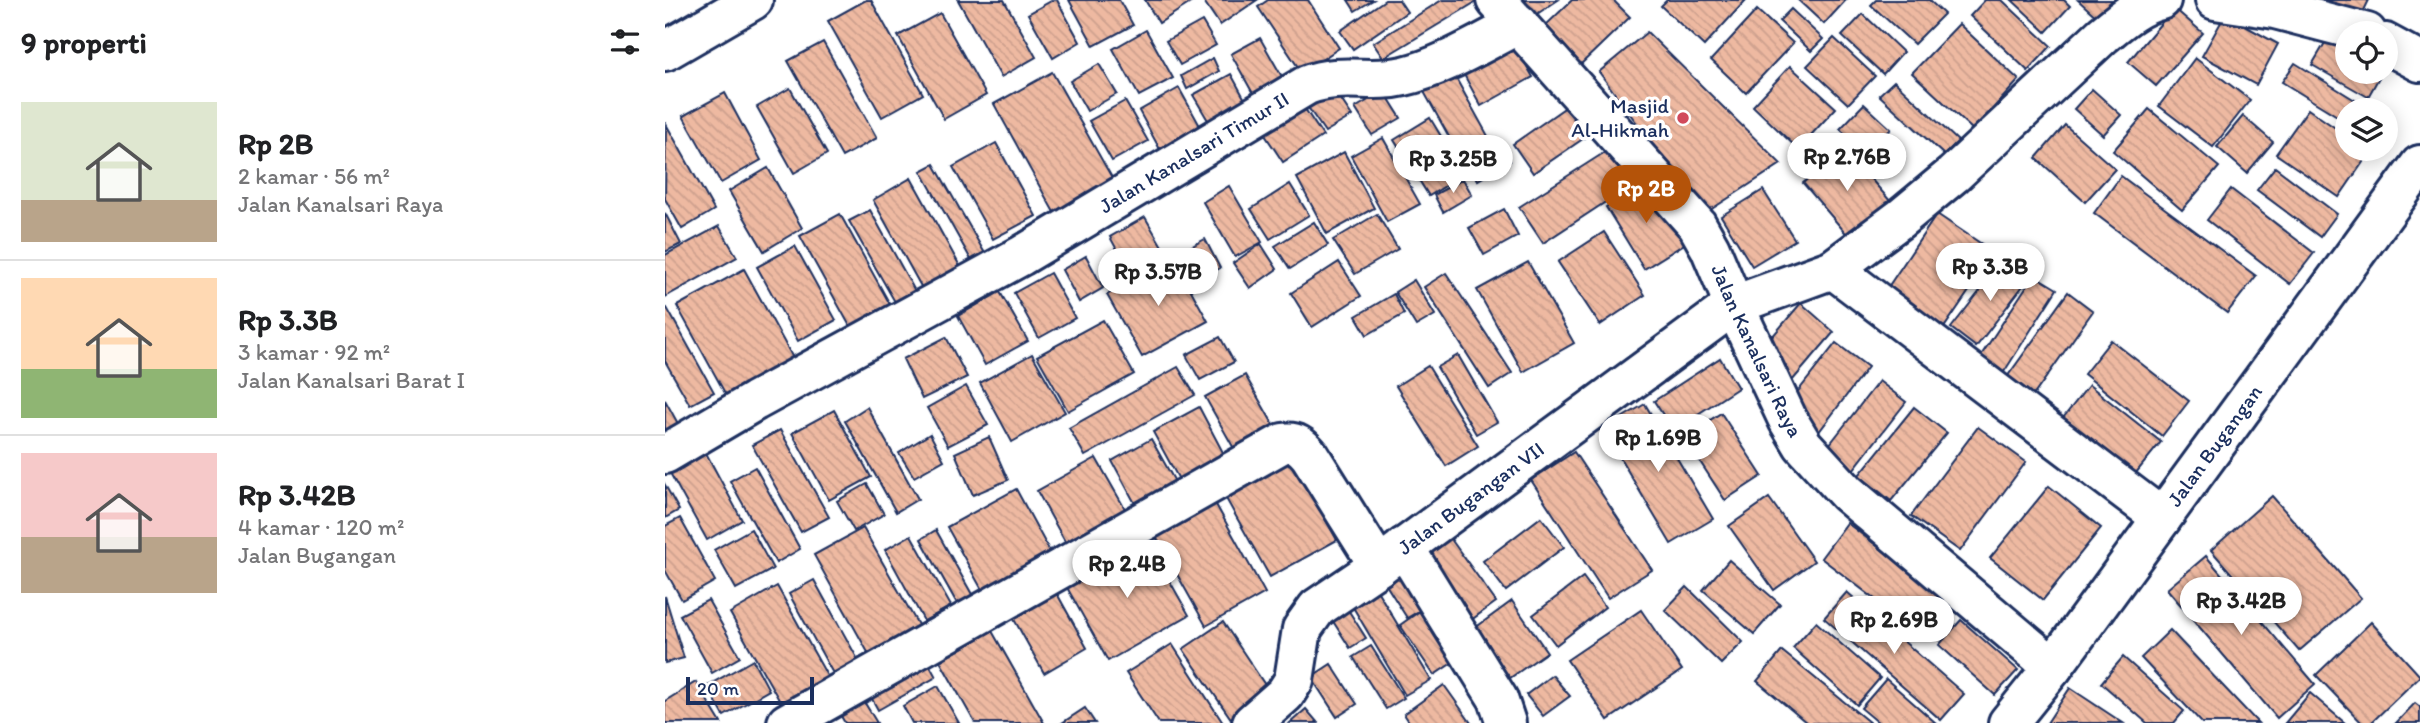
<!DOCTYPE html>
<html lang="id">
<head>
<meta charset="utf-8">
<style>
	:root { --surface:#fff; --page:#f2f2f2; --text:#202124; --muted:#757577; --line:#e0e0e0; --accent:#b45309 }
	body { margin:0; font-family:Itim,sans-serif; background:var(--page); color:var(--text); height:100vh; display:flex; flex-direction:column; font-size:26px; white-space:nowrap }
	* { box-sizing:border-box; margin:0 }
	p { font-size:23px; color:var(--muted) }
	.icon { flex:none; width:38px; height:38px; fill:none; stroke:currentColor; stroke-width:2; stroke-linecap:round; stroke-linejoin:round }
	.map { position:relative; flex:1; overflow:hidden }
	.side { display:flex; flex-direction:column; background:var(--surface); width:665px }
	.side>* { flex:none }
	.tools { position:absolute; left:1670px; top:21px; display:grid; gap:14px }
	.tools a { display:grid; place-items:center; width:63px; height:63px; border-radius:50%; background:var(--surface); box-shadow:0 4px 18px #0003; font-size:35px }
	.scale { position:absolute; left:21px; bottom:18px; width:128px; box-sizing:border-box; padding-left:7px; border:4px solid #1b2f5e; border-top:0; font-size:19px; line-height:24px; white-space:nowrap; color:#1b2f5e; -webkit-text-stroke:5px #fff; paint-order:stroke }
	.price { position:absolute; translate:-50% -60px; padding:0 16px; border-radius:24px; background:#fff; color:#222; font-size:23px; line-height:46px; filter:drop-shadow(0 2px 4px #0008) }
	.price::after { content:''; position:absolute; left:50%; top:42px; width:21px; height:16px; margin-left:-10px; background:inherit; clip-path:polygon(0 0,100% 0,50% 100%) }
	.price.active { background:var(--accent); color:#fff }
	ul { padding:0; list-style:none }
	li { display:flex; align-items:center; gap:21px; height:175px; padding:0 21px }
	li+li { border-top:2px solid var(--line) }
	li span { display:grid; place-items:center; flex:none; width:196px; height:140px; border-radius:0px; color:#555 }
	li>.icon { margin-inline-start:auto }
	span .icon { width:84px; height:84px; fill:#fffc; stroke-width:1 }
	li b { font-size:30px }
	h2 { display:flex; justify-content:space-between; align-items:center; height:84px; padding:0 21px; font-size:30px }
	main { display:flex; flex:1; min-height:0 }
	.map>svg:first-child { display:block }
	.building { fill:url(#building-back-hatch); stroke:#1b2f5e; stroke-width:2 }
	.lines { fill:none; stroke-linecap:round; stroke-linejoin:round }
	.street-casing { stroke:#1b2f5e; stroke-width:44 }
	.secondary-casing { stroke:#1b2f5e; stroke-width:44 }
	.street { stroke:#fff; stroke-width:38 }
	.secondary { stroke:#fff; stroke-width:38 }
	.poi-dot { fill:#d1495b; stroke:#fff; stroke-width:2.5 }
	.labels { text-anchor:middle; stroke-width:7; stroke-linejoin:round; paint-order:stroke }
	.poi-label { font-size:21px; fill:#1b2f5e; stroke:#fff; text-anchor:end }
	.street-label { font-size:21px; fill:#1b2f5e; stroke:#fff }
</style>
</head>
<body>
<main>
<section class="side">
<h2>9 properti<svg class="icon" aria-label="filters" viewBox="0 0 24 24"><path d="M4 7h16M4 17h16"/><circle cx="9" cy="7" r="2"/><circle cx="15" cy="17" r="2"/></svg></h2>
<ul>
<li><span style="background:linear-gradient(#dfe7d0 70%,#b9a48a 0)"><svg class="icon" aria-label="home" viewBox="0 0 24 24"><path d="M3 11l9-7 9 7M6 9v11h12V9"/></svg></span><div><b>Rp 2B</b><p>2 kamar · 56 m²</p><p>Jalan Kanalsari Raya</p></div></li>
<li><span style="background:linear-gradient(#ffd9b3 65%,#8fb573 0)"><svg class="icon" aria-label="home" viewBox="0 0 24 24"><path d="M3 11l9-7 9 7M6 9v11h12V9"/></svg></span><div><b>Rp 3.3B</b><p>3 kamar · 92 m²</p><p>Jalan Kanalsari Barat I</p></div></li>
<li><span style="background:linear-gradient(#f6c9c9 60%,#b9a48a 0)"><svg class="icon" aria-label="home" viewBox="0 0 24 24"><path d="M3 11l9-7 9 7M6 9v11h12V9"/></svg></span><div><b>Rp 3.42B</b><p>4 kamar · 120 m²</p><p>Jalan Bugangan</p></div></li>
</ul>
</section>
<div class="map">
<svg width="1755" height="723" viewBox="0 0 1755 723">
	<defs>
		<pattern id="building-back-hatch" width="6" height="6" patternUnits="userSpaceOnUse" patternTransform="scale(1.75)"><rect width="6" height="6" fill="#eeb9a1"/><path d="M-1 5l2 2M0 0l6 6M5-1l2 2" fill="none" stroke="#cc9f8d"/></pattern>
	</defs>
	<rect width="100%" height="100%" fill="#fff"/>
	<filter id="ink" filterUnits="userSpaceOnUse"><feTurbulence type="fractalNoise" baseFrequency=".0143" numOctaves="2"/><feDisplacementMap in="SourceGraphic" scale="14" xChannelSelector="R" yChannelSelector="G"/><feConvolveMatrix kernelMatrix="1 2 1 2 8 2 1 2 1" color-interpolation-filters="sRGB"/></filter>
	<g filter="url(#ink)">
		<g class="building">
			<polygon points="201,0 206,0 258,94 217,117 163,21"/>
			<polygon points="293,0 339,0 371,57 336,77"/>
			<polygon points="388,0 392,0 415,42 388,58 363,14"/>
			<polygon points="404,0 454,0 468,25 429,46"/>
			<polygon points="480,0 526,0 527,2 494,23"/>
			<polygon points="538,0 592,0 555,25"/>
			<polygon points="603,0 643,0 674,48 637,73 593,7"/>
			<polygon points="683,0 708,0 690,11"/>
			<polygon points="720,0 734,0 742,12 688,49 675,31"/>
			<polygon points="777,0 814,0 718,58 708,43"/>
			<polygon points="859,0 893,0 863,20 852,5"/>
			<polygon points="907,0 948,0 965,17 914,66 878,28"/>
			<polygon points="1002,0 1081,0 1039,46 996,6"/>
			<polygon points="1133,0 1181,0 1159,24"/>
			<polygon points="1211,0 1264,0 1279,14 1249,44 1206,5"/>
			<polygon points="1320,0 1337,0 1386,46 1363,71 1305,16"/>
			<polygon points="1347,0 1399,0 1405,6 1381,32"/>
			<polygon points="1413,0 1453,0 1435,20"/>
			<polygon points="1651,0 1704,0 1694,21"/>
			<polygon points="1509,8 1538,33 1491,86 1463,62"/>
			<polygon points="1126,9 1158,39 1146,51 1114,21"/>
			<polygon points="1092,10 1128,43 1081,93 1046,60"/>
			<polygon points="275,13 321,95 279,119 233,36"/>
			<polygon points="1198,14 1238,52 1218,74 1177,36"/>
			<polygon points="1560,15 1613,44 1591,85 1537,56"/>
			<polygon points="537,21 551,45 515,65 501,41"/>
			<polygon points="1294,24 1354,80 1308,130 1247,73"/>
			<polygon points="481,30 508,78 474,96 448,49"/>
			<polygon points="842,32 868,77 816,106 791,60"/>
			<polygon points="982,32 1116,164 1039,214 934,72"/>
			<polygon points="1664,36 1682,46 1682,72 1717,72 1703,97 1647,65"/>
			<polygon points="595,38 624,89 595,106 566,54"/>
			<polygon points="1169,38 1210,76 1183,104 1142,66"/>
			<polygon points="158,42 212,138 177,157 123,61"/>
			<polygon points="548,58 554,71 522,89 516,76"/>
			<polygon points="1530,58 1585,100 1548,147 1494,106"/>
			<polygon points="1630,63 1706,110 1682,110 1682,122 1617,82"/>
			<polygon points="434,64 452,94 422,111 405,81"/>
			<polygon points="783,64 823,136 793,153 753,81"/>
			<polygon points="1125,66 1171,108 1133,149 1088,106"/>
			<polygon points="387,72 450,183 391,216 329,104"/>
			<polygon points="566,74 588,114 551,134 528,95"/>
			<polygon points="1229,81 1293,141 1279,155 1214,95"/>
			<polygon points="667,86 687,116 660,132 640,103"/>
			<polygon points="125,88 162,154 129,173 92,107"/>
			<polygon points="514,88 539,133 498,155 474,111"/>
			<polygon points="1427,89 1456,115 1438,135 1409,109"/>
			<polygon points="719,91 736,118 707,135 690,108"/>
			<polygon points="60,93 96,160 56,183 18,116"/>
			<polygon points="634,100 658,136 618,162 594,126"/>
			<polygon points="460,101 483,141 447,161 424,121"/>
			<polygon points="908,102 928,132 868,173 848,144"/>
			<polygon points="1199,104 1226,129 1202,154 1175,129"/>
			<polygon points="1484,109 1554,167 1517,210 1448,151"/>
			<polygon points="1643,109 1682,136 1682,149 1701,149 1705,152 1674,197 1611,154"/>
			<polygon points="1578,116 1608,142 1582,173 1552,147"/>
			<polygon points="765,118 799,174 764,196 729,140"/>
			<polygon points="1,124 49,210 17,229 0,199"/>
			<polygon points="1400,125 1450,169 1420,202 1371,158"/>
			<polygon points="718,138 755,204 722,222 686,156"/>
			<polygon points="834,142 845,161 813,180 802,160"/>
			<polygon points="331,143 371,216 328,239 288,167"/>
			<polygon points="948,147 971,182 878,243 854,207"/>
			<polygon points="1179,148 1226,202 1185,238 1138,183"/>
			<polygon points="679,152 709,208 662,234 632,178"/>
			<polygon points="269,164 326,264 313,272 256,171"/>
			<polygon points="1610,167 1672,214 1655,237 1592,190"/>
			<polygon points="103,168 137,228 99,251 64,191"/>
			<polygon points="1456,176 1591,276 1562,313 1429,213"/>
			<polygon points="246,178 301,277 263,299 208,200"/>
			<polygon points="798,179 807,195 778,212 769,195"/>
			<polygon points="983,181 1021,243 979,269 941,207"/>
			<polygon points="625,184 644,215 605,239 586,209"/>
			<polygon points="564,186 597,242 570,257 538,202"/>
			<polygon points="1566,189 1649,253 1625,284 1542,220"/>
			<polygon points="1098,190 1130,240 1087,266 1056,216"/>
			<polygon points="839,209 853,236 819,255 804,228"/>
			<polygon points="205,210 250,291 230,302 184,221"/>
			<polygon points="0,213 16,244 0,252"/>
			<polygon points="175,214 232,317 192,339 135,236"/>
			<polygon points="712,214 733,249 690,274 668,240"/>
			<polygon points="1272,214 1330,253 1276,332 1219,293"/>
			<polygon points="480,217 498,248 462,268 445,237"/>
			<polygon points="649,222 663,245 625,269 610,246"/>
			<polygon points="54,226 72,257 0,297 0,255"/>
			<polygon points="939,232 980,295 935,325 893,262"/>
			<polygon points="540,239 555,268 537,278 522,249"/>
			<polygon points="596,244 612,269 585,288 568,263"/>
			<polygon points="130,246 171,320 133,341 92,267"/>
			<polygon points="421,256 438,288 414,302 397,270"/>
			<polygon points="508,258 543,321 477,357 442,295"/>
			<polygon points="1340,259 1364,278 1311,347 1286,328"/>
			<polygon points="674,262 696,296 647,327 626,293"/>
			<polygon points="863,262 909,343 858,372 812,290"/>
			<polygon points="79,269 128,358 61,395 12,306"/>
			<polygon points="385,273 410,318 374,338 349,293"/>
			<polygon points="781,273 847,373 824,388 759,287"/>
			<polygon points="1369,275 1392,289 1339,372 1315,357"/>
			<polygon points="749,280 770,315 751,326 730,292"/>
			<polygon points="335,292 363,341 320,365 293,316"/>
			<polygon points="1403,292 1428,311 1368,396 1342,377"/>
			<polygon points="729,294 739,314 702,335 691,316"/>
			<polygon points="1136,303 1169,332 1127,381 1094,352"/>
			<polygon points="2,308 49,392 25,405 0,361 0,309"/>
			<polygon points="438,320 469,374 403,411 372,356"/>
			<polygon points="281,337 302,377 257,399 238,359"/>
			<polygon points="555,337 569,362 535,380 521,355"/>
			<polygon points="1446,340 1524,401 1497,436 1419,374"/>
			<polygon points="1171,343 1203,367 1153,433 1120,408"/>
			<polygon points="367,354 400,412 347,442 315,383"/>
			<polygon points="793,355 832,422 811,434 772,367"/>
			<polygon points="1055,358 1073,388 1008,430 989,401"/>
			<polygon points="763,366 813,446 781,466 731,386"/>
			<polygon points="513,367 530,395 420,456 404,428"/>
			<polygon points="580,375 612,431 572,454 540,397"/>
			<polygon points="1214,381 1241,402 1188,470 1161,449"/>
			<polygon points="1424,385 1496,442 1462,484 1391,427"/>
			<polygon points="301,386 323,425 283,446 262,408"/>
			<polygon points="0,400 16,429 0,438"/>
			<polygon points="980,404 1048,519 1006,544 938,429"/>
			<polygon points="202,407 253,499 231,512 180,421"/>
			<polygon points="534,407 562,460 517,485 488,432"/>
			<polygon points="1249,407 1282,433 1226,501 1194,475"/>
			<polygon points="169,410 206,477 164,500 127,433"/>
			<polygon points="1056,413 1097,476 1060,500 1019,437"/>
			<polygon points="1313,427 1361,462 1295,551 1246,516"/>
			<polygon points="115,430 164,517 136,532 87,445"/>
			<polygon points="265,434 279,460 249,477 234,453"/>
			<polygon points="324,437 343,480 308,495 290,453"/>
			<polygon points="486,439 513,487 473,509 447,461"/>
			<polygon points="909,452 987,570 943,598 866,480"/>
			<polygon points="41,453 77,520 42,540 5,473"/>
			<polygon points="626,457 672,540 605,577 559,495"/>
			<polygon points="431,458 463,514 403,547 372,491"/>
			<polygon points="90,467 135,549 111,563 65,481"/>
			<polygon points="202,484 219,514 189,531 172,501"/>
			<polygon points="0,485 14,510 0,518"/>
			<polygon points="1384,486 1436,528 1378,600 1325,558"/>
			<polygon points="351,489 389,559 321,597 282,527"/>
			<polygon points="1607,496 1696,598 1634,651 1546,550"/>
			<polygon points="1104,498 1149,561 1109,590 1064,526"/>
			<polygon points="549,501 600,593 541,626 490,535"/>
			<polygon points="876,517 899,547 841,591 818,561"/>
			<polygon points="15,518 50,581 17,600 0,570 0,526"/>
			<polygon points="1182,523 1287,603 1261,638 1156,558"/>
			<polygon points="198,528 256,630 206,658 149,555"/>
			<polygon points="86,529 108,569 71,589 49,550"/>
			<polygon points="271,530 309,598 294,607 256,539"/>
			<polygon points="246,535 286,606 259,621 220,550"/>
			<polygon points="783,535 831,602 802,623 755,555"/>
			<polygon points="481,539 524,615 443,661 400,584"/>
			<polygon points="1541,556 1650,684 1612,718 1502,589"/>
			<polygon points="1064,560 1115,604 1089,634 1038,590"/>
			<polygon points="737,568 762,606 742,618 718,580"/>
			<polygon points="918,577 940,607 891,645 868,615"/>
			<polygon points="149,580 196,665 171,679 124,594"/>
			<polygon points="707,582 766,680 740,695 682,597"/>
			<polygon points="112,586 165,681 118,707 65,613"/>
			<polygon points="1022,587 1078,642 1056,664 1000,610"/>
			<polygon points="390,590 422,648 379,673 346,614"/>
			<polygon points="1182,592 1299,694 1276,720 1159,618"/>
			<polygon points="0,596 19,658 0,663"/>
			<polygon points="43,600 75,657 47,673 15,615"/>
			<polygon points="847,601 882,652 845,678 810,628"/>
			<polygon points="680,605 701,638 685,648 664,615"/>
			<polygon points="762,606 796,657 769,675 735,625"/>
			<polygon points="976,610 1017,670 943,720 902,660"/>
			<polygon points="1296,620 1353,670 1330,695 1274,645"/>
			<polygon points="558,622 608,697 569,723 518,649"/>
			<polygon points="1151,622 1215,678 1192,705 1128,648"/>
			<polygon points="1706,622 1755,676 1706,723 1697,723 1651,675"/>
			<polygon points="1505,630 1593,723 1537,723 1476,658"/>
			<polygon points="327,631 379,723 310,723 275,661"/>
			<polygon points="507,644 558,723 494,723 461,673"/>
			<polygon points="706,646 739,698 721,709 688,657"/>
			<polygon points="1117,651 1205,723 1142,723 1092,681"/>
			<polygon points="259,655 271,677 213,710 201,688"/>
			<polygon points="1458,657 1519,711 1509,723 1482,723 1436,683"/>
			<polygon points="88,660 104,690 59,716 42,686"/>
			<polygon points="666,664 692,704 672,717 646,677"/>
			<polygon points="887,675 905,696 878,716 861,695"/>
			<polygon points="1221,679 1271,723 1214,723 1196,708"/>
			<polygon points="31,682 56,723 0,723 0,701"/>
			<polygon points="779,685 806,723 745,723 739,714"/>
			<polygon points="273,686 294,723 247,723 238,706"/>
			<polygon points="1405,688 1458,723 1382,723"/>
			<polygon points="192,690 212,723 180,723 169,704"/>
			<polygon points="1645,693 1680,723 1620,723"/>
			<polygon points="1750,703 1755,707 1755,723 1731,723"/>
			<polygon points="420,708 430,723 397,723"/>
			<polygon points="641,709 653,723 625,723"/>
		</g>
		<g class="lines">
			<defs>
				<g id="street">
					<path id="s1" d="M831 0 1032 225 1045 248 1069 305 1123 420 1138 445 1182 493 1388 667"/>
					<polyline points="1550,0 1610,9 1702,33"/>
					<polyline points="1720,43 1755,62"/>
					<polyline points="0,51 88,0"/>
					<polyline points="1168,269 1497,518"/>
					<path id="s2" d="M0 454 90 401 356 256 642 85C676 72 706 84 739 76 776 68 820 41 854 24"/>
					<polyline points="739,547 833,699 841,723"/>
					<path d="M122 723 618 443C631 441 637 446 645 456L714 566"/>
					<path id="s3" d="M587 723 620 694 629 680 637 629 652 608 714 566 1069 305 1168 269 1235 219 1288 175 1438 35C1455 21 1473 5 1496 0"/>
				</g>
				<g id="secondary">
					<path id="s4" d="M1343 723 1388 667 1755 165"/>
				</g>
			</defs>
			<use href="#street" class="street-casing"/>
			<use href="#secondary" class="secondary-casing"/>
			<use href="#street" class="street"/>
			<use href="#secondary" class="secondary"/>
		</g>
	</g>
	<circle class="poi-dot" cx="1018" cy="118" r="7"/>
	<g class="labels">
		<g class="poi-label">
			<text x="1004" y="113">Masjid<tspan x="1004" dy="24">Al-Hikmah</tspan></text>
		</g>
		<g class="street-label">
			<text dy="7" stroke="none"><textPath href="#s2" startOffset="609">Jalan Kanalsari Timur II</textPath></text>
			<text dy="7" stroke="none"><textPath href="#s1" startOffset="441">Jalan Kanalsari Raya</textPath></text>
			<text dy="7" stroke="none"><textPath href="#s4" startOffset="346">Jalan Bugangan</textPath></text>
			<text dy="7" stroke="none"><textPath href="#s3" startOffset="327">Jalan Bugangan VII</textPath></text>
		</g>
	</g>
</svg>
<div class="tools">
<a><svg class="icon" aria-label="locate" viewBox="0 0 24 24"><circle cx="12" cy="12" r="6"/><path d="M12 2v4M12 18v4M2 12h4M18 12h4"/></svg></a>
<a><svg class="icon" aria-label="layers" viewBox="0 0 24 24"><path d="M12 4l9 5-9 5-9-5zM3 14l9 5 9-5"/></svg></a>
</div>
<div class="scale">20 m</div>
<b class="price" style="left:1182px;top:193px">Rp 2.76B</b>
<b class="price" style="left:788px;top:195px">Rp 3.25B</b>
<b class="price active" style="left:981px;top:225px">Rp 2B</b>
<b class="price" style="left:1325px;top:303px">Rp 3.3B</b>
<b class="price" style="left:493px;top:308px">Rp 3.57B</b>
<b class="price" style="left:993px;top:474px">Rp 1.69B</b>
<b class="price" style="left:462px;top:600px">Rp 2.4B</b>
<b class="price" style="left:1576px;top:637px">Rp 3.42B</b>
<b class="price" style="left:1229px;top:656px">Rp 2.69B</b>
</div>
</main>
</body>
</html>
